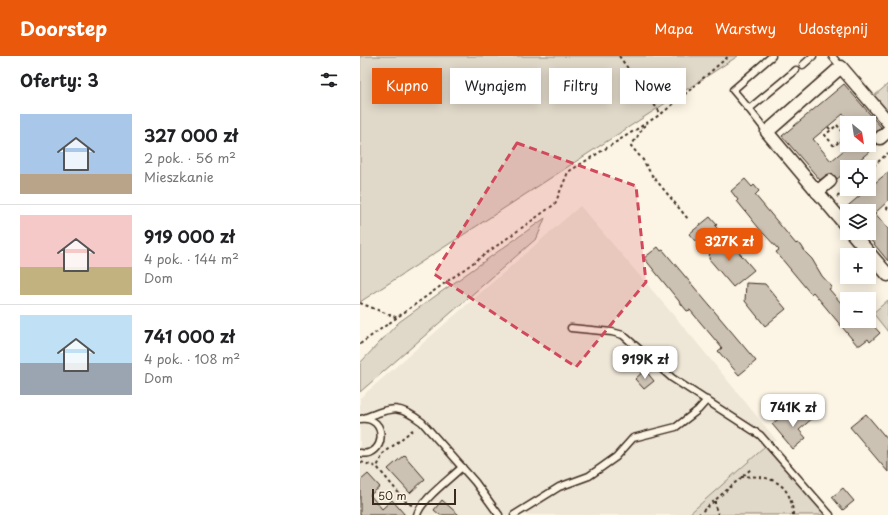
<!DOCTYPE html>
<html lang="pl">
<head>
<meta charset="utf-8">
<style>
	:root { --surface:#fff; --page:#f6f6f6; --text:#202124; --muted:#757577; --line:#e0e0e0; --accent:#ea580c }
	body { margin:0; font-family:"Playpen Sans",sans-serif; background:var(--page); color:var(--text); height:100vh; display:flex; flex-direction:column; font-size:15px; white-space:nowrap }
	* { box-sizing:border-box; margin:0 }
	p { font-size:13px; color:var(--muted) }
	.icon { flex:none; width:22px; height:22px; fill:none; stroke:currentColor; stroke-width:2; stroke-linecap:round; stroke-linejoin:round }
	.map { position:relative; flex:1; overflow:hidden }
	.side { display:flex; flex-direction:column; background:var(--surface); width:360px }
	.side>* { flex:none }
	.banner { position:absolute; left:12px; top:12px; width:380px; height:36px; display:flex; gap:8px }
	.needle { width:26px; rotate:150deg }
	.tools { position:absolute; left:480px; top:60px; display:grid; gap:8px }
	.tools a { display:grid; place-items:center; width:36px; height:36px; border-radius:0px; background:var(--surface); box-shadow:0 2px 10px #0003; font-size:20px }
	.scale { position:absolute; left:12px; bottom:10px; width:84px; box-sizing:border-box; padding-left:4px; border:2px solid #3b2a1e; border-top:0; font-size:11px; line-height:14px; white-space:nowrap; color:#3b2a1e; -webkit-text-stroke:3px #fcf5e5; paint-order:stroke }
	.price { position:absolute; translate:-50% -34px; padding:0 9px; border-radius:8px; background:#fff; color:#222; font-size:13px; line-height:26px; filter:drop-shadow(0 1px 2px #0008) }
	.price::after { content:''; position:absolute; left:50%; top:24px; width:12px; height:9px; margin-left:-6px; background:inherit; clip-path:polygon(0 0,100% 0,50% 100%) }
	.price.selected { background:var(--accent); color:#fff }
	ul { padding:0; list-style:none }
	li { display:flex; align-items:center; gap:12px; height:100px; padding:0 20px }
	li+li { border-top:1px solid var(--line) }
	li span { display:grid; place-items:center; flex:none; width:112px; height:80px; border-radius:0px; color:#555 }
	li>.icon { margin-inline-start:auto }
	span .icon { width:48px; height:48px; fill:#fffc; stroke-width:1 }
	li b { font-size:17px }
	h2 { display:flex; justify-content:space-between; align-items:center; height:48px; padding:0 20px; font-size:17px }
	.chip { padding:0 14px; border-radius:0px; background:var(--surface); box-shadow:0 2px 10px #0003; font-size:14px; line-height:36px }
	.chip.selected { background:var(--accent); color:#fff }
	header { display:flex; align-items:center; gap:24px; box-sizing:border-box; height:56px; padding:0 20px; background:var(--accent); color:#fff }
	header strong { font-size:19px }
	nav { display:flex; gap:22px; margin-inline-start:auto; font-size:14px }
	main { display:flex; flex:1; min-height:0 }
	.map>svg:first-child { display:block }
	.built { fill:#eee6d6 }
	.green { fill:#e0d8c8; stroke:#8e8173 }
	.building { fill:#ccc2b3; stroke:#3b2a1e; fill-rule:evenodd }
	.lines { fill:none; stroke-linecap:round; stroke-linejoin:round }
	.lane-casing { stroke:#3b2a1e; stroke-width:9 }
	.street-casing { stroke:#3b2a1e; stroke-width:15 }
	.path { stroke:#3b2a1e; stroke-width:2; stroke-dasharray:3 3; stroke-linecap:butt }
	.lane { stroke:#fcf5e5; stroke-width:6 }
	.street { stroke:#fcf5e5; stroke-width:12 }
	.marked { fill:#d1495b; fill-opacity:0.2; stroke:#d1495b; stroke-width:3; stroke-dasharray:8 5; stroke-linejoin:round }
</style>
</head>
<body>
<header>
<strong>Doorstep</strong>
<nav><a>Mapa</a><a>Warstwy</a><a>Udostępnij</a></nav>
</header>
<main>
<section class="side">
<h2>Oferty: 3<svg class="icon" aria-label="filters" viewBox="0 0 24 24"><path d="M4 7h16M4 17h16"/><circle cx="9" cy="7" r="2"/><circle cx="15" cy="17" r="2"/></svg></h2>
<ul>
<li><span style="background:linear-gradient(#a9c7e8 75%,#b9a48a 0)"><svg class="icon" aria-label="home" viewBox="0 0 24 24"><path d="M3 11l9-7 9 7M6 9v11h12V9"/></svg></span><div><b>327 000 zł</b><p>2 pok. · 56 m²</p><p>Mieszkanie</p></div></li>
<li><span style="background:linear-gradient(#f6c9c9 65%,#c2b280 0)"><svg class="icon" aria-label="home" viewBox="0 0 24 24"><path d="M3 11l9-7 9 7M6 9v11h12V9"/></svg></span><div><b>919 000 zł</b><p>4 pok. · 144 m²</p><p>Dom</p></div></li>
<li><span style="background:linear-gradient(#bfe0f5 60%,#9aa5b1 0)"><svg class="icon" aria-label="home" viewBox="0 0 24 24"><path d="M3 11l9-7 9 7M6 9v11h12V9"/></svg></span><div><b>741 000 zł</b><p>4 pok. · 108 m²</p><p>Dom</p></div></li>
</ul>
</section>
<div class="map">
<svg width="528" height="459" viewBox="0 0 528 459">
	<rect width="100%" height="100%" fill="#fcf5e5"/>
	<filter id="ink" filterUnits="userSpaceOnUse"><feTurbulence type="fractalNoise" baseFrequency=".025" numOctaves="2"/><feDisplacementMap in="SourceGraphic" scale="8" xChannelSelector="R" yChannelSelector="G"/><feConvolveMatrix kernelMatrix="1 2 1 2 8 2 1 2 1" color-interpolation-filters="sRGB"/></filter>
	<g filter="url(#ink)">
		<polygon class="built" points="220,150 333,282 417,385 411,385 328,459 0,459 0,342"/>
		<g class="green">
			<polygon points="0,0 378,0 0,246"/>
			<polygon points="528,28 528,57 514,40"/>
			<polygon points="185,162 177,182 0,336 0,307 39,266"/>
			<polygon points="528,244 528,276 513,257"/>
			<polygon points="405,391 466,459 328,459"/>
		</g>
		<g class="building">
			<path d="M484 28 521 71 513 80 514 87 517 89 491 111H487V115L477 123 473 118H469L460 124 422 80ZM483 58 491 67H509V89H490L471 105 453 83Z"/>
			<polygon points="528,116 528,145 515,157 528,173 528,205 509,182 509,155 483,154"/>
			<polygon points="385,123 392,131 394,129 399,135 395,139 436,188 437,187 441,189 446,197 452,203 462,220 472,231 469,233 487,254 487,265 509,265 520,277 510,286 508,283 500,289 497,289 453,236 451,238 416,196 419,194 406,180 402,176 377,145 378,144 371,135"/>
			<polygon points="350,161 357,169 355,170 359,174 341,189 337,185 336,186 329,178"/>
			<polygon points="351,184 370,186 394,214 373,231 349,203"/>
			<polygon points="298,191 301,195 303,194 396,305 379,319 358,295 362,292 330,254 327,255 284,202"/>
			<polygon points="386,227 405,228 426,253 405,270 385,245"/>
			<polygon points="285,314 294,325 284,333 275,323"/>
			<polygon points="447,352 454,361 439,374 446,382 433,393 412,368 426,357 432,366"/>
			<polygon points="506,358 528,384 528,416 490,371"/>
			<polygon points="44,399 65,423 50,437 28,413"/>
			<polygon points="8,418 20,431 10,439 22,453 32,444 45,459 0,459 0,425"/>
			<polygon points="483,432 494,445 483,454 472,441"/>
			<polygon points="82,444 99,459 80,459 74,454"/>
		</g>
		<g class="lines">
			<defs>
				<g id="lane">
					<polyline points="472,0 481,11"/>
					<polyline points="443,9 453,0"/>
					<polyline points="389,53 373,34 412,0"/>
					<polyline points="407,76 389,53 436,14"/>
					<polyline points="211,272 252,276 263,279 312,322 400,379 470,459"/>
					<path d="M4 362C31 352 37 347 62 366L115 426 139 459"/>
					<path d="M0 363C29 359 26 403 0 397"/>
					<path d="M57 459C61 444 90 423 102 411"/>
					<polyline points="154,459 199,431 229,420 242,411 256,401 273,382 316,371 338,354 347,344"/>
				</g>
				<g id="street">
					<polyline points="520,82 528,75"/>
					<polyline points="457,136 470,125"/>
					<polyline points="487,171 407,76 481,11 528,66"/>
					<polyline points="492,177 528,219"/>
				</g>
			</defs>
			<use href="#lane" class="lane-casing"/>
			<use href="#street" class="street-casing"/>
			<g class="path">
				<path d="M259 0 301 58C325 39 346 19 369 0"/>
				<polyline points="285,69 271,90 283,104 291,118 305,135 328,163"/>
				<polygon points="477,69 486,80 474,90 465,79"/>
				<polyline points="468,71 471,74"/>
				<polyline points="480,85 486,92"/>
				<polyline points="497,106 502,111"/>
				<polyline points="509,114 528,97"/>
				<polyline points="509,120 515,127"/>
				<polyline points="477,141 487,133"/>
				<polyline points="528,151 527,152 528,153"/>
				<polyline points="0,247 38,262"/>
				<polyline points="0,288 195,148 208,116 301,58"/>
				<polyline points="1,406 17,411"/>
				<path d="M381 421C410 418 432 427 433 459"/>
				<polyline points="355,445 355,450 358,459"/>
				<polyline points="52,449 47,447 17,411 23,398 55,372"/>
				<polyline points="338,459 391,413"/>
			</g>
			<use href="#lane" class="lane"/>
			<use href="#street" class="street"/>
		</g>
	</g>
	<path class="marked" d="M157 87 276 130 286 226 216 311 74 218Z"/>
</svg>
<div class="tools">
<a><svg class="needle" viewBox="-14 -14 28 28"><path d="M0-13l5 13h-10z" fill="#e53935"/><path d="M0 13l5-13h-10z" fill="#757577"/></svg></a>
<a><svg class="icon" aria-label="locate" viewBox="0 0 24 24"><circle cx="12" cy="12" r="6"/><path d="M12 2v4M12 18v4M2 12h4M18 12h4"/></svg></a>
<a><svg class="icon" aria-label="layers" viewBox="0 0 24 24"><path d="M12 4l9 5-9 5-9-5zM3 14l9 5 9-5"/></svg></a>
<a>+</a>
<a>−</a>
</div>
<div class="scale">50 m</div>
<b class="price selected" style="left:369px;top:206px">327K zł</b>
<b class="price" style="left:285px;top:324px">919K zł</b>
<b class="price" style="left:433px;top:372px">741K zł</b>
<div class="banner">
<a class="chip selected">Kupno</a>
<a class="chip">Wynajem</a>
<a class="chip">Filtry</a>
<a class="chip">Nowe</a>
</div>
</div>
</main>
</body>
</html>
